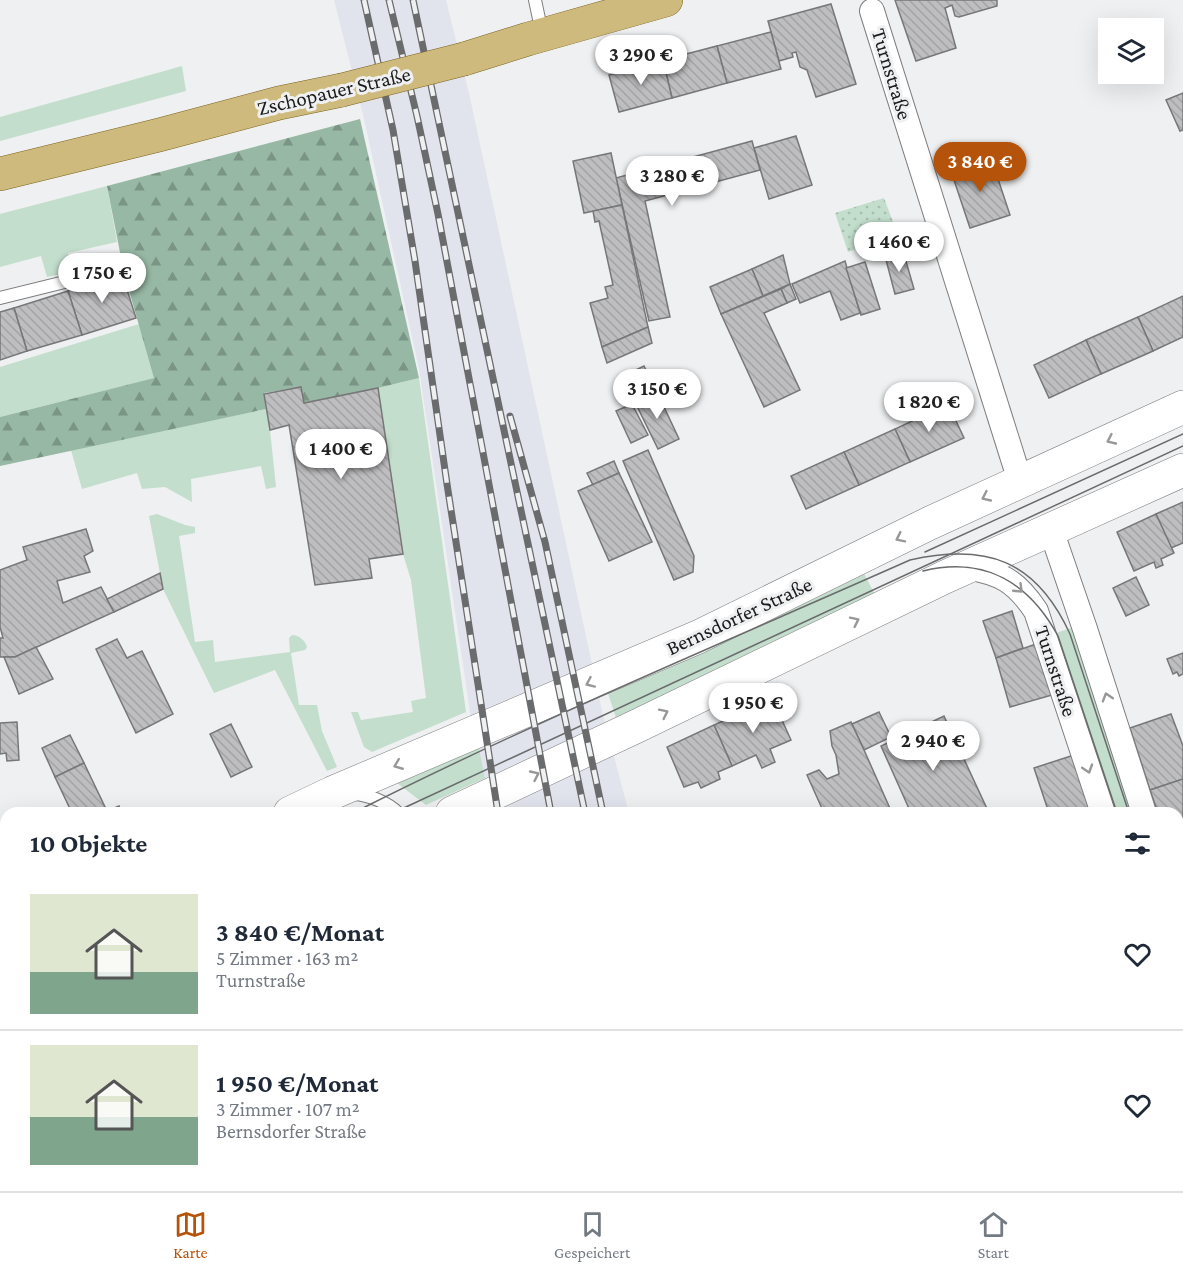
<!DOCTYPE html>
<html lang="de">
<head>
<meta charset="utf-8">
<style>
	:root { --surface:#fff; --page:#f2f2f3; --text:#1f2937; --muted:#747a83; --line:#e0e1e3; --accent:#b45309 }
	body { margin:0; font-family:"Crimson Pro",serif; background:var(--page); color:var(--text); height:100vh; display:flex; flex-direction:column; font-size:22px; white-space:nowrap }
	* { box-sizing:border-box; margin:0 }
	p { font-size:20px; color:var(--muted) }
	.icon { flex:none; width:33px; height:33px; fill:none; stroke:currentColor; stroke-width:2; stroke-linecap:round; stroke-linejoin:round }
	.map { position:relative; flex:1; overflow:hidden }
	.panel { position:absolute; left:0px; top:807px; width:1184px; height:384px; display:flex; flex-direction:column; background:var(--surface); border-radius:18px 18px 0 0; box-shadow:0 6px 24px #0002 }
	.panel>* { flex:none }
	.tools { position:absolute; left:1098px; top:18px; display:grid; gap:12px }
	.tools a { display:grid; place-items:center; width:66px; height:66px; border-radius:0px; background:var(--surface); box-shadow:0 6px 24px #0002; font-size:30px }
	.price { position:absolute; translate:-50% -51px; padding:0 14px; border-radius:21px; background:#fff; color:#222; font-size:20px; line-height:39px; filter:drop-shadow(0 2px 3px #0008) }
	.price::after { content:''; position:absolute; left:50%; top:36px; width:18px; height:14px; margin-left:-9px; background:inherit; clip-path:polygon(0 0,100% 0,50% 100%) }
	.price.on { background:var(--accent); color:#fff }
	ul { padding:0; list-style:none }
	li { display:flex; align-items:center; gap:18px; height:150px; padding:0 30px }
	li+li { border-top:2px solid var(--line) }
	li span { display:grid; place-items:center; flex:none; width:168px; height:120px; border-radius:0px; color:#555 }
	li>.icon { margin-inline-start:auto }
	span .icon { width:72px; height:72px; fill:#fffc; stroke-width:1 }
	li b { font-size:26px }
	h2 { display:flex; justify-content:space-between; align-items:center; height:72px; padding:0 30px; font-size:26px }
	.dock { display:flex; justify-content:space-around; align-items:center; height:84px; border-top:2px solid var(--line); background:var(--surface); font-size:16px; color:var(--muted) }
	.dock a { display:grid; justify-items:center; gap:3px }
	.dock .on { color:var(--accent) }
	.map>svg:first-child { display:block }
	.built { fill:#e2e4ed }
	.green { fill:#c3decd }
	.forest { fill:url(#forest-firs) }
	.park { fill:url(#park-dots) }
	.building { fill:url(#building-back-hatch); stroke:#767778; stroke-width:1.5 }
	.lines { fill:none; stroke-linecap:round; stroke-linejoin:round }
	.lane-casing { stroke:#7e7e80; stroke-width:14 }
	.street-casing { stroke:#7e7e80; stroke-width:26 }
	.secondary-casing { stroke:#7e7e80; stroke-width:34 }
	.primary-casing { stroke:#7a6422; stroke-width:34 }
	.lane { stroke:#fff; stroke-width:12 }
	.street { stroke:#fff; stroke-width:24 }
	.secondary { stroke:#fff; stroke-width:33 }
	.primary { stroke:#ceba7c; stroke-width:33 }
	.tram { stroke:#6a6b6c; stroke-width:1.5 }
	.rail-casing { stroke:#6a6b6c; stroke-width:7 }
	.rail { stroke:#eff0f1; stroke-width:4.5; stroke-dasharray:14; stroke-linecap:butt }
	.primary-bridge-casing { stroke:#7a6422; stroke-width:34; stroke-linecap:butt }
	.primary-bridge { stroke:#ceba7c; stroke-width:33 }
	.oneway { stroke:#989899 }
	.labels { text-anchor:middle; stroke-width:6; stroke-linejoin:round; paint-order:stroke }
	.street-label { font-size:21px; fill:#1b1b1c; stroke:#eff0f1 }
</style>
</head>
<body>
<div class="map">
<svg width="1183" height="1191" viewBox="0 0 1183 1191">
	<defs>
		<pattern id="forest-firs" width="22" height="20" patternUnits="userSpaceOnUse" patternTransform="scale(1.5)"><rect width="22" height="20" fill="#97b8a4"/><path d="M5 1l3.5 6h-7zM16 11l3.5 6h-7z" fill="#7a9585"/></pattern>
		<pattern id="park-dots" width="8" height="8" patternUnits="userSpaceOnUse" patternTransform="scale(1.5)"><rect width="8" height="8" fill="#c3decd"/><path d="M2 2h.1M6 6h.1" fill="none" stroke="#a7beaf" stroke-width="1.8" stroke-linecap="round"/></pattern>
		<pattern id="building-back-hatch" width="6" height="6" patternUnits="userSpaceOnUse" patternTransform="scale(1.5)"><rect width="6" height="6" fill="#bebec0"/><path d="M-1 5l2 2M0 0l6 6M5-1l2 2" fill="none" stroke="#a3a3a4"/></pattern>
	</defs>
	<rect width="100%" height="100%" fill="#eff0f1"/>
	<g class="built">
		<polygon points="334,0 446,0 469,93 603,715 629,813 485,813 419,369 364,119"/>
		<polygon points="516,1185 736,1185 738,1191 516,1191"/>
	</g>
	<g class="green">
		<polygon points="182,66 186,91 0,141 0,117"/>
		<polygon points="107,186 117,242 68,253 72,272 47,277 41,256 0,267 0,214"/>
		<polygon points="139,324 155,378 0,417 0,367"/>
		<polygon points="419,378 466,712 372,752 364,747 351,712 358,712 361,720 413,712 411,701 426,698 411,580 403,554 378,388"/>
		<polygon points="266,409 270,430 276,487 266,489 261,466 191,479 192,502 165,487 142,489 137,473 82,489 71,450"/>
		<path d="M157 514 185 525 195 527V533L179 536 195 642 213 640 215 662 290 652 289 638 292 635C299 635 305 640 307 647L305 650 291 653 299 705H317L322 731 337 767 327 771 275 670 214 693 163 589 149 516Z"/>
		<polygon points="862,570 877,598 616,718 605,684"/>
		<polygon points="1077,626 1138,813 1109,813 1050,635"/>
		<polygon points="478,744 485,778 426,805 397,783"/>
		<polygon points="6,1045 6,1185 97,1185 97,1191 0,1191 0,1048"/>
	</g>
	<polygon class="forest" points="360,119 419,378 378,388 304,403 300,387 264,393 266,409 0,466 0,417 154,378 124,273 107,186"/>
	<polygon class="park" points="884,198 898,235 848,252 835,213"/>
	<g class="building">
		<polygon points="895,0 997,0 997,6 959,17 955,16 952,5 945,8 956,48 916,61"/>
		<polygon points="831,4 856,84 816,97 807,70 800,67 796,52 792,53 793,57 779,61 768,21"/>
		<polygon points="771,32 781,69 727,83 717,46"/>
		<polygon points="717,46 727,83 672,98 663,60"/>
		<polygon points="663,60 672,98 619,112 609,75"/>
		<polygon points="1183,93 1183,130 1180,131 1166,100"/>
		<polygon points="796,136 812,185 769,199 754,148"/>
		<polygon points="752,141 760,170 645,201 670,317 649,321 616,178"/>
		<polygon points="611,153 622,205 584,213 573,161"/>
		<polygon points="991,158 1010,215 970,228 951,171"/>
		<polygon points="622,205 648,327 602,347 590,303 608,298 605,287 613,285 599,221 595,222 593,211"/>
		<polygon points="903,251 914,289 895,294 885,256"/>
		<polygon points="783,255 790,284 763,296 752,269"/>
		<polygon points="845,261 860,313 841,320 830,291 800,303 792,284"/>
		<polygon points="865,262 880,309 861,315 846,268"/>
		<polygon points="752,269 763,296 721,314 710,287"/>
		<polygon points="122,274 136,318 82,335 68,291"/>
		<polygon points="790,284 796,299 787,303 781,289"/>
		<polygon points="781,289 787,303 764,313 800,390 764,407 721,314"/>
		<polygon points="68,291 82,335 27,351 14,308"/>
		<polygon points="1183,296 1183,337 1153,351 1138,317"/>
		<polygon points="14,308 27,351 0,360 0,312"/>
		<polygon points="1138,317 1153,351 1101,374 1086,340"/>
		<polygon points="648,327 652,343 607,363 602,347"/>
		<polygon points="1086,340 1101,374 1049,398 1034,365"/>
		<polygon points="644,366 657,392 635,402 623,376"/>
		<polygon points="301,387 304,403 378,388 403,554 369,559 372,578 315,585 289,425 270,430 264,394"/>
		<polygon points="657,392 679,439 658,449 635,402"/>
		<polygon points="632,404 648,435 631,443 616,411"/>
		<polygon points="948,404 964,438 910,462 895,429"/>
		<polygon points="895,429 910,462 859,485 844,452"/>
		<polygon points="648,450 694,556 693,572 674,580 623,461"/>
		<polygon points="844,452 859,485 806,509 791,476"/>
		<polygon points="614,461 619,473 593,485 587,473"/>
		<polygon points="619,473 652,542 609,561 578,491"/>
		<polygon points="1183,502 1183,543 1171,548 1156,514"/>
		<polygon points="1156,514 1174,553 1161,559 1163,565 1156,568 1154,562 1134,571 1117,532"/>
		<polygon points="86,529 93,551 84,556 90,572 57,581 63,603 101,587 114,612 15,657 0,657 0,638 3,638 0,627 0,570 27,560 23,547"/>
		<polygon points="160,573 163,589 114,612 107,599"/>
		<polygon points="1136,577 1149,605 1126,616 1113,588"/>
		<polygon points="1012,611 1023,648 996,658 983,621"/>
		<polygon points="117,639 127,658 142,651 173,714 136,733 96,649"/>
		<polygon points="1036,644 1052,695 1010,707 996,658"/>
		<polygon points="36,647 53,679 19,694 4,657 15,657"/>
		<polygon points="1183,653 1183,674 1179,676 1177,672 1173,674 1167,659"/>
		<polygon points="772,698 791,740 770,749 775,762 762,768 756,755 732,766 714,725"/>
		<polygon points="879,712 891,737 864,750 852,724"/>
		<polygon points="1171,714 1183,746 1183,779 1150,790 1130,728"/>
		<polygon points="944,716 989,813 911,813 881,746"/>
		<polygon points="17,722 19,760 7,761 6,753 0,754 0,723"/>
		<polygon points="851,722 864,750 892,813 824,813 807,775 819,770 827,779 839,774 836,755 832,746 830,731"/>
		<polygon points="231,724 252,767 231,777 210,734"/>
		<polygon points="714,725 732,766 718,772 720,779 701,788 698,782 684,787 667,747"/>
		<polygon points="70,735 84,763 55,777 42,748"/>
		<polygon points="1074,755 1092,810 1084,813 1049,813 1034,768"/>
		<polygon points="84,763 107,811 119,806 122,813 72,813 55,777"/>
		<polygon points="1183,779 1183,846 1178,848 1178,813 1158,813 1150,790"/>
		<polygon points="1178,1096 1183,1113 1183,1191 1134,1191 1132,1185 1178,1185"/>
		<polygon points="370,1185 390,1185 390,1191 369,1191"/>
		<polygon points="1059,1185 1109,1185 1111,1191 1040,1191"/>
	</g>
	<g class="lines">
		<defs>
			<g id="lane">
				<polyline points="535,0 542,33"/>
				<polyline points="0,298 93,275"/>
				<path d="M354 794C369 795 387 802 398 813"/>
				<polyline points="1118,1185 1120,1191"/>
				<polyline points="869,1191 874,1185"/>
			</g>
			<g id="street">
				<polyline points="872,11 1020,481"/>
				<polyline points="1051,530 1085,629 1144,813"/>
				<path d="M966 567C1001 573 1016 581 1036 611L1103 813"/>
				<polyline points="1178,917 1183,934"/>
				<polyline points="1178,1025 1183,1023"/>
				<polyline points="1178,1044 1183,1062"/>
				<polyline points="444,1185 445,1191"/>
			</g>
			<g id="secondary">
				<polyline points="290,813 332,793 698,637 930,523 1183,407"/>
				<polyline points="452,813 635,727 945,577 1183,470"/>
				<polyline points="0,944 6,942"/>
				<polyline points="0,1014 6,1011"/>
			</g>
			<g id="primary">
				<polyline points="464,59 528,39 666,0"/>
				<polyline points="0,174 159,135 279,103 342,90"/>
			</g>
		</defs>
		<use href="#lane" class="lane-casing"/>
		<use href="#street" class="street-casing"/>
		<use href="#secondary" class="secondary-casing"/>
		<use href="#primary" class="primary-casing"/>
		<use href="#lane" class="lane"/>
		<use href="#street" class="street"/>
		<use href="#secondary" class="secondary"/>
		<use href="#primary" class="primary"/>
		<g class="tram">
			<polyline points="925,552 1183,434"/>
			<path d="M923 571C985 556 1029 583 1058 636L1117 813"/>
			<path d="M353 813C535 721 723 643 910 560 987 543 1036 560 1070 634L1129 813"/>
			<polyline points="393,813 1183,446"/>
			<polyline points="1178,962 1183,979"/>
			<polyline points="0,975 6,972"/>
			<polyline points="0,987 6,984"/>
			<polyline points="1178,998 1183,1014"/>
		</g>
		<defs>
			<g id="rail">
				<polyline points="364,0 393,130 415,261 447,484 498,813"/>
				<polyline points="389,0 417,116 438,214 551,813"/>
				<polyline points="413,0 585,813"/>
				<polyline points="510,416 545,542 603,813"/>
				<polyline points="670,1185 671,1191"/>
				<polyline points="711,1185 713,1191"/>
				<polyline points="533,1191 533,1185"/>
				<polyline points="587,1191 587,1185"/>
			</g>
		</defs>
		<use href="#rail" class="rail-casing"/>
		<use href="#rail" class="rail"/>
		<defs>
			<polyline id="primary-bridge" points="342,90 464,59"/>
		</defs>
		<use href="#primary-bridge" class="primary-bridge-casing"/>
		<use href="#primary-bridge" class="primary-bridge"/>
	</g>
	<defs><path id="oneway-chevron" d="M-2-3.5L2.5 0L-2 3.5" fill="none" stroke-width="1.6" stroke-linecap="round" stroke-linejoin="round" transform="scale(1.5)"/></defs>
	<g class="oneway">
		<use href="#oneway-chevron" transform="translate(1111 440) rotate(155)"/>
		<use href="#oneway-chevron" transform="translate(986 497) rotate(155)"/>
		<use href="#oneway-chevron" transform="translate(900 538) rotate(154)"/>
		<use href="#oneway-chevron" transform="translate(1019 589) rotate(44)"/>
		<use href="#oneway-chevron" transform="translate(855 621) rotate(-26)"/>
		<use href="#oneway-chevron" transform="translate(590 683) rotate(156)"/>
		<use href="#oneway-chevron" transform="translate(1107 697) rotate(-107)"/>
		<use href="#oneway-chevron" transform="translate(664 713) rotate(-26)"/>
		<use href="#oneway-chevron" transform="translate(398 765) rotate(158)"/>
		<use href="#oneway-chevron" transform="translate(1088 769) rotate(72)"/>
		<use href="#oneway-chevron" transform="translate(535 775) rotate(-25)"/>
	</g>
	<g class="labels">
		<g class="street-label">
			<text transform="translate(892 74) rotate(73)" y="7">Turnstraße</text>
			<text transform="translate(334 91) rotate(-13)" y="7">Zschopauer Straße</text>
			<text transform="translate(739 616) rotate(-25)" y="7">Bernsdorfer Straße</text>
			<text transform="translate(1056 671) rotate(72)" y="7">Turnstraße</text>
		</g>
	</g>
</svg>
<div class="tools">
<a><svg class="icon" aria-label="layers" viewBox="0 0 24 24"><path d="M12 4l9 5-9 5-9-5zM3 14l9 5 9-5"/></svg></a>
</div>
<b class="price" style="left:641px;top:86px">3 290 €</b>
<b class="price on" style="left:980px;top:193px">3 840 €</b>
<b class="price" style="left:672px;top:207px">3 280 €</b>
<b class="price" style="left:899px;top:273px">1 460 €</b>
<b class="price" style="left:102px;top:304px">1 750 €</b>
<b class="price" style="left:657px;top:420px">3 150 €</b>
<b class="price" style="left:929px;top:433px">1 820 €</b>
<b class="price" style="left:341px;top:480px">1 400 €</b>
<b class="price" style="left:753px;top:734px">1 950 €</b>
<b class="price" style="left:933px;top:772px">2 940 €</b>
<section class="panel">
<h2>10 Objekte<svg class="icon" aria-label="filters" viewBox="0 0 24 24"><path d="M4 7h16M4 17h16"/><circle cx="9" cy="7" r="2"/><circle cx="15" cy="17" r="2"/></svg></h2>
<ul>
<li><span style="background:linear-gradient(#dfe7d0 65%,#7fa58c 0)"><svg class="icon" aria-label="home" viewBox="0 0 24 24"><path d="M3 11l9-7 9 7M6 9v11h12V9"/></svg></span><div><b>3 840 €/Monat</b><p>5 Zimmer · 163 m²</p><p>Turnstraße</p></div><svg class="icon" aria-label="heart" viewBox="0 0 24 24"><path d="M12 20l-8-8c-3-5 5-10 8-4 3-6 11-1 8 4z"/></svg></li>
<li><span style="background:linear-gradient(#dfe7d0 60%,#7fa58c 0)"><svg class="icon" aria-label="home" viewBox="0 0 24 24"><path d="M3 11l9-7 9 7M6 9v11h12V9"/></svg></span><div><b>1 950 €/Monat</b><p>3 Zimmer · 107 m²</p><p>Bernsdorfer Straße</p></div><svg class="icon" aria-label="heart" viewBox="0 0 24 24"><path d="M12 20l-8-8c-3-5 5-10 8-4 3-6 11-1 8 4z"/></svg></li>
</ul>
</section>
</div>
<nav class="dock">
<a class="on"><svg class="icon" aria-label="map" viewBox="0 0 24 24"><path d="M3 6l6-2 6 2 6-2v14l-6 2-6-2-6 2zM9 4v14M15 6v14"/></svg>Karte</a>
<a><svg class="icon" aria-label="saved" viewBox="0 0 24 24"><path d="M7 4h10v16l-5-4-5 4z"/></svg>Gespeichert</a>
<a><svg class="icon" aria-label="home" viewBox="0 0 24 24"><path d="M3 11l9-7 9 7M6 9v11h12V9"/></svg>Start</a>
</nav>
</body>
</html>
